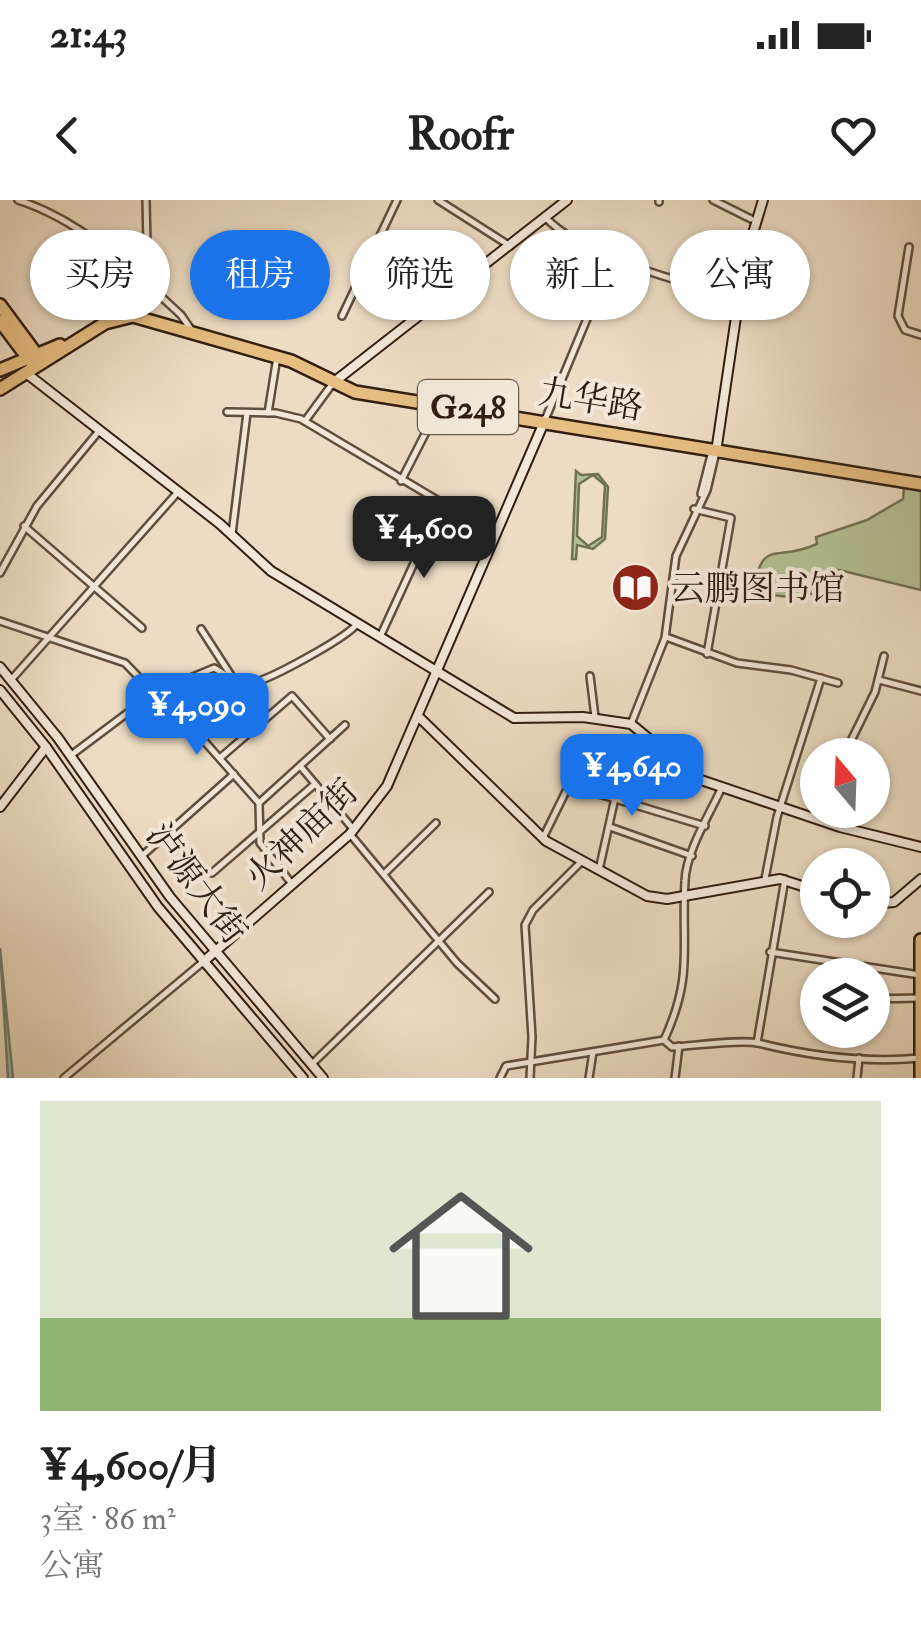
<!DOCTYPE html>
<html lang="zh">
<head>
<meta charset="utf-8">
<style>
	:root { --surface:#fff; --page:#f6f6f6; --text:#222; --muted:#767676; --line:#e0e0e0; --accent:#1a73e8 }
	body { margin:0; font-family:"IM FELL Double Pica","Noto Serif SC",serif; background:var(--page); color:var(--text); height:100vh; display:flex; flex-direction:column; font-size:38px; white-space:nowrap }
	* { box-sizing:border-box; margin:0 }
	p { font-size:32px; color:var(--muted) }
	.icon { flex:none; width:55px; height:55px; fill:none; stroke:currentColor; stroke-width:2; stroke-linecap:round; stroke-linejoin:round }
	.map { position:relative; height:878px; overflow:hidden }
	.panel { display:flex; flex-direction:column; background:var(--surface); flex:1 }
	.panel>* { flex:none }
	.guide { position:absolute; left:30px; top:30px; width:862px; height:90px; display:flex; gap:20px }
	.needle { width:65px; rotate:341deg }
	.buttons { position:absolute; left:800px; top:538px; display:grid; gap:20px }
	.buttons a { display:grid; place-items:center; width:90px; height:90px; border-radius:50%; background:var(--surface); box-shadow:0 2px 8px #0004; font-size:50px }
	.price { position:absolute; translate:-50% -85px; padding:0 22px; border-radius:20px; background:var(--accent); color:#fff; font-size:32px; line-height:65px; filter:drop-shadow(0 2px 5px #0008) }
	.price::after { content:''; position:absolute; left:50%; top:60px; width:30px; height:22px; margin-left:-15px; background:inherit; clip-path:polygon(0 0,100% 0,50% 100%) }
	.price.selected { background:#222; color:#fff }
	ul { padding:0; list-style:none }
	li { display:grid; align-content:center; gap:20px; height:530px; padding:0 40px }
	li+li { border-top:2px solid var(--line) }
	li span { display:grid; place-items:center; height:310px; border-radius:0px; color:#555 }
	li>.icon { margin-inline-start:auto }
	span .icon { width:180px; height:180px; fill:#fffc; stroke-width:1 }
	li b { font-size:42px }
	.tag { padding:0 35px; border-radius:45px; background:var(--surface); box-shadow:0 2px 8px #0004; font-size:35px; line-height:90px }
	.tag.selected { background:var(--accent); color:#fff }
	.status { display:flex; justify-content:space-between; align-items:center; height:70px; padding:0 50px; background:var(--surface); direction:ltr }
	.status svg { height:28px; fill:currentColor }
	header { display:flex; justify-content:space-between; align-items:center; height:130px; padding:0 40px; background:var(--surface); font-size:45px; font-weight:700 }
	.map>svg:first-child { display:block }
	.green { fill:#b4c196; stroke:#727053; stroke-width:2.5; fill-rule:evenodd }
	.water { fill:#99bcb1; stroke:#6f7d71; stroke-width:2.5 }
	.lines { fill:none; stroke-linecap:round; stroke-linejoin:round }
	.street-casing { stroke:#604e3d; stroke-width:10 }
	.secondary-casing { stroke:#311e10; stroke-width:12 }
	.highway-casing { stroke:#311e10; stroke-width:16 }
	.street { stroke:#f3e8d8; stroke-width:5 }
	.secondary { stroke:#f3e8d8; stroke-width:8 }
	.highway { stroke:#e6be82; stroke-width:11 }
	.labels { text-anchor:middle; stroke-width:8; stroke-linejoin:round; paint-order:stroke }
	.shield { fill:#f3e8d8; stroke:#6b5b4c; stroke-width:2.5 }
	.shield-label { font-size:32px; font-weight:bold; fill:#311e10 }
	.street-label { font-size:35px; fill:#311e10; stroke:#f3e8d8 }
	.poi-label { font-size:35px; fill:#311e10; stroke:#f3e8d8; text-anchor:start }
</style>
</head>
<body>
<div class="status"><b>21:43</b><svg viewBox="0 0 49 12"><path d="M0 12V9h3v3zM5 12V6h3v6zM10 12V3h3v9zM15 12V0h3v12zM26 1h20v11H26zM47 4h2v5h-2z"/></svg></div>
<header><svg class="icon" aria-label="back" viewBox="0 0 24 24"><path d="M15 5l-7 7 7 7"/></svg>Roofr<svg class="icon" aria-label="heart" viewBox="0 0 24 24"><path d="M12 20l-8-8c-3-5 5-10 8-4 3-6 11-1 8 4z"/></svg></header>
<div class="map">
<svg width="921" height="878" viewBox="0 0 921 878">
	<rect width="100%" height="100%" fill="#ecdcc3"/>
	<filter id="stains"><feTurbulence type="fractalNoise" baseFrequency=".002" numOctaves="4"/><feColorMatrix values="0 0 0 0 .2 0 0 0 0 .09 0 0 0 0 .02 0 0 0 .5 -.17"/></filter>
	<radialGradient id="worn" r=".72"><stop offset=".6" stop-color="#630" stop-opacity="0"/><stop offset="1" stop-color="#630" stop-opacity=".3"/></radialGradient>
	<g class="green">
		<path d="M576 271 581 275 598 274 608 287 605 339 593 349 577 345 576 359H572ZM593 275 605 285 602 337 588 346 577 336 579 284Z"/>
		<path d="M904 287 921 290V390L839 370 830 399 808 393 799 398 752 393C764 335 773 364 817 344L816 337 867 320 903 299Z"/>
	</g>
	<polygon class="water" points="0,749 0,748 13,878 8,878"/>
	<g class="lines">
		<defs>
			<g id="street">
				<path d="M18 0C83 21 132 70 181 115L190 128"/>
				<polyline points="438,0 510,46"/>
				<polyline points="713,0 751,19"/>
				<polyline points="659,2 659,0"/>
				<path d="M546 18C580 54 685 86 735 93"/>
				<polyline points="909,47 898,116 905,130 921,135"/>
				<polyline points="135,74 147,45 146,0"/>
				<polyline points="342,116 397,0"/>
				<polyline points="227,212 276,213 301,219 496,335"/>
				<polyline points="268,213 277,157"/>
				<polyline points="545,220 613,56"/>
				<polyline points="305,221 333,183"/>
				<polyline points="401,281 426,232 431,206"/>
				<polyline points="701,294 712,251"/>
				<polyline points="694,309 731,318 707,454"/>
				<polyline points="24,326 142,428"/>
				<polyline points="232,334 247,213"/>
				<polyline points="0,373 37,306 99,231"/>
				<polyline points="0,421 125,463 154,493"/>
				<polyline points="201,429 232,477"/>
				<polyline points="380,437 421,348 448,310"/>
				<polyline points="666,437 737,463 791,470 838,483"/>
				<polyline points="590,476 595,517"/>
				<polyline points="11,480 178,292"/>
				<polyline points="879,480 921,491"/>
				<polyline points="160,491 259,603 260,643 292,684"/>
				<polyline points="631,524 665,438 676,356 707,290 716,252"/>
				<polyline points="844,555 875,492 884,456"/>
				<path d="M70 556 154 493 214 468C225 474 237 485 251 483 268 481 346 438 357 424"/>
				<polyline points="220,558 292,496 330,539"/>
				<polyline points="301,567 354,630"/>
				<polyline points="259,603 345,525"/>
				<polyline points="819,619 822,610"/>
				<polyline points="610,627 692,656"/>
				<polyline points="350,634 457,763 495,799"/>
				<polyline points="543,638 569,585 705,626"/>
				<polyline points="143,655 234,574"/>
				<polyline points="599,670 615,598"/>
				<polyline points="212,673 315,584"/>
				<polyline points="384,674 436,623"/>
				<polyline points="765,679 777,617 821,478"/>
				<polyline points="770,752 920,775"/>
				<polyline points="872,799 919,798"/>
				<path d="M664 840C694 775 681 747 685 681 686 651 710 614 722 587"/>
				<polyline points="757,843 785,679"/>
				<polyline points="311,865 489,692"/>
				<polyline points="64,878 203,762"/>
				<path d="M500 878 506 866 664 840 672 847C694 846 738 839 758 843 810 856 866 863 920 858"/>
				<polyline points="530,878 532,837 525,725 533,710 580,663"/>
				<polyline points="589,878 593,852"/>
				<polyline points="675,878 679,846"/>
				<polyline points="857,878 859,858"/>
			</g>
			<g id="secondary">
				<polyline points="26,173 220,324 271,371 514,518 583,517 631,524 698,579 840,627 921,647"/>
				<polyline points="334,182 567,0"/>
				<polyline points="716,252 744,63 763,0"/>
				<polyline points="0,467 58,538 170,697 323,878"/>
				<polyline points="0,490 46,547 158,707 303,878"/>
				<polyline points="419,517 546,641 647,696 667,699 780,679 818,691"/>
				<polyline points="0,607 46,547"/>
				<polyline points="872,704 894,702 921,679"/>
				<polyline points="203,762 350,634 387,586 545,220"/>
			</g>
			<g id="highway">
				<polyline points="0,105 37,155"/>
				<polyline points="0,121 30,161"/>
				<polyline points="0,170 60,145"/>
				<polyline points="0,189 105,123 133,116 291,161 355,192 921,284"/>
				<polyline points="921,878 921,740"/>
			</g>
		</defs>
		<use href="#street" class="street-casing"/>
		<use href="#secondary" class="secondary-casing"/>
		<use href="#highway" class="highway-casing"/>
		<use href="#street" class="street"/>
		<use href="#secondary" class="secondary"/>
		<use href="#highway" class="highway"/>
	</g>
	<defs>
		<symbol id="library-disc" viewBox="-11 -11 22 22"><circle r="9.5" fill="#8f2418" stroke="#f3e8d8"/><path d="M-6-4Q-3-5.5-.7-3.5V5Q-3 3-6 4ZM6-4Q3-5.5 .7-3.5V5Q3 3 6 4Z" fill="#fff"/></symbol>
	</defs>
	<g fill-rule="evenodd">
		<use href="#library-disc" x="608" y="360" width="55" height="55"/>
	</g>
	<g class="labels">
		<rect class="shield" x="418" y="180" width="100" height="54" rx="8"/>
		<g class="shield-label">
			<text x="468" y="218">G248</text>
		</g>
		<g class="street-label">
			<text transform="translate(591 199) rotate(9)" y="12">九华路</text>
			<text transform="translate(301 634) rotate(-44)" y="12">火神庙街</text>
			<text transform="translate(197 683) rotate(53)" y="12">泸源大街</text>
		</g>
		<g class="poi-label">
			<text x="670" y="400">云鹏图书馆</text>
		</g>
	</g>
	<rect width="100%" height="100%" filter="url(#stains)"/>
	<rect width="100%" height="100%" fill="url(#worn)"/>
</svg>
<div class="buttons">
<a><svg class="needle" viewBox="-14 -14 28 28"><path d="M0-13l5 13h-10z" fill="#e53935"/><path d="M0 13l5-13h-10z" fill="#767676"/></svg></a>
<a><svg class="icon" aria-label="locate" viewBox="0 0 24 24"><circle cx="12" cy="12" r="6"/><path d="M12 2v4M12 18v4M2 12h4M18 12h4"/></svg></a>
<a><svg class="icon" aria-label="layers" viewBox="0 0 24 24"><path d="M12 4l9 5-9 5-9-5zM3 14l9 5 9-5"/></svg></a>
</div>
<b class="price selected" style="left:424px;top:381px">¥4,600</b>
<b class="price" style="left:197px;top:558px">¥4,090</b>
<b class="price" style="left:632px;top:619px">¥4,640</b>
<div class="guide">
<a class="tag">买房</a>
<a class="tag selected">租房</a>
<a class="tag">筛选</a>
<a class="tag">新上</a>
<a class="tag">公寓</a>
</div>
</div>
<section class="panel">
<ul>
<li><span style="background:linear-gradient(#dfe7d0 70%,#8fb573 0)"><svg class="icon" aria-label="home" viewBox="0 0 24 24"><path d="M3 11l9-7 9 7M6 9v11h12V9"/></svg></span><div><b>¥4,600/月</b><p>3室 · 86 m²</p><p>公寓</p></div></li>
</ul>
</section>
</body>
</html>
